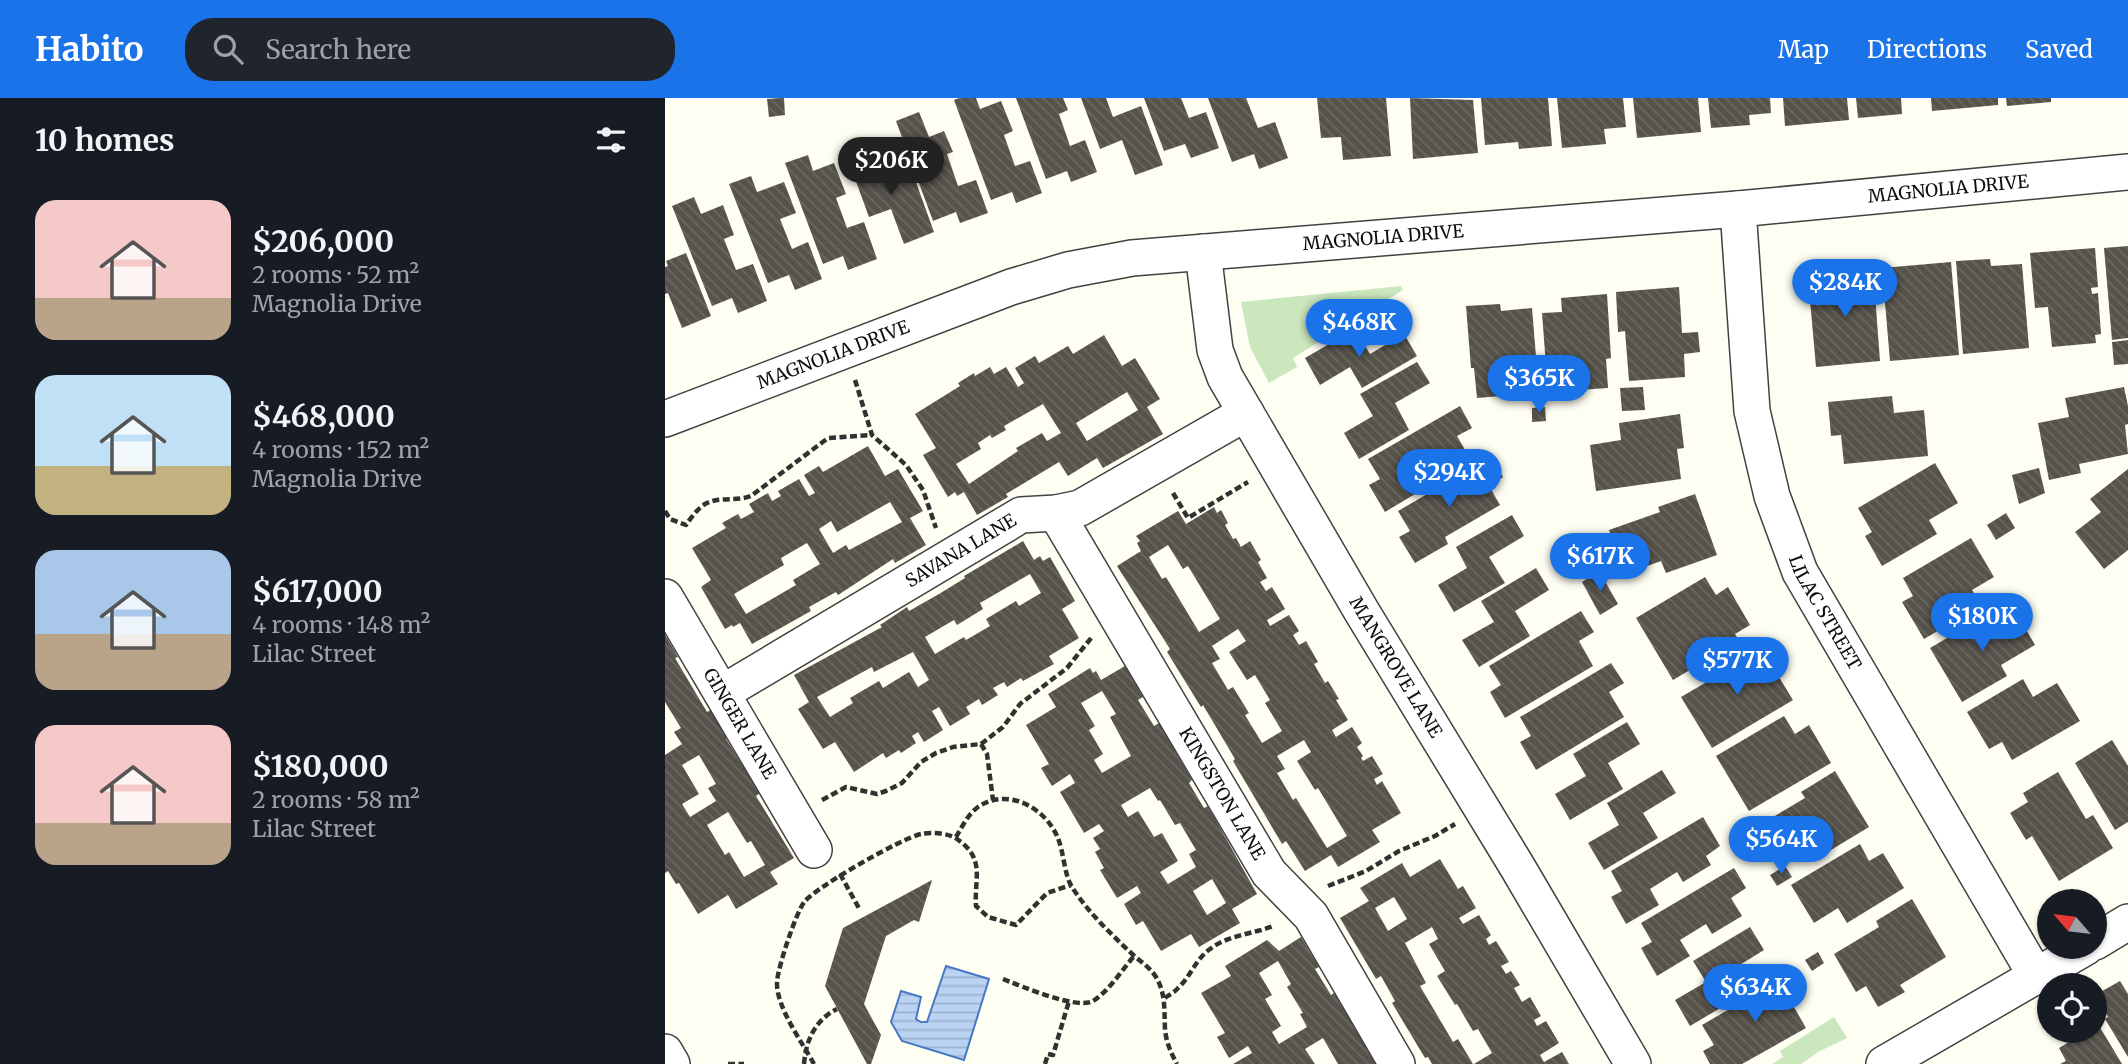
<!DOCTYPE html>
<html lang="en">
<head>
<meta charset="utf-8">
<style>
	:root { --surface:#171b24; --page:#20242c; --text:#f1f3f6; --muted:#9ea1a6; --accent:#1a73e8 }
	body { margin:0; font-family:Merriweather,serif; background:var(--page); color:var(--text); height:100vh; display:flex; flex-direction:column; font-size:26px; white-space:nowrap }
	* { box-sizing:border-box; margin:0 }
	p { font-size:23px; color:var(--muted) }
	.icon { flex:none; width:38px; height:38px; fill:none; stroke:currentColor; stroke-width:2; stroke-linecap:round; stroke-linejoin:round }
	.map { position:relative; flex:1; overflow:hidden }
	.drawer { display:flex; flex-direction:column; background:var(--surface); width:665px }
	.drawer>* { flex:none }
	.needle { width:46px; rotate:298deg }
	.controls { position:absolute; left:1372px; top:791px; display:grid; gap:14px }
	.controls a { display:grid; place-items:center; width:70px; height:70px; border-radius:50%; background:var(--surface); box-shadow:0 2px 5px #0004; font-size:35px }
	.price { position:absolute; translate:-50% -60px; padding:0 16px; border-radius:24px; background:var(--accent); color:#fff; font-size:23px; line-height:46px; filter:drop-shadow(0 2px 4px #0008) }
	.price::after { content:''; position:absolute; left:50%; top:42px; width:21px; height:16px; margin-left:-10px; background:inherit; clip-path:polygon(0 0,100% 0,50% 100%) }
	.price.current { background:#222; color:#fff }
	ul { padding:0; list-style:none }
	li { display:flex; align-items:center; gap:21px; height:175px; padding:0 35px }
	li span { display:grid; place-items:center; flex:none; width:196px; height:140px; border-radius:21px; color:#555 }
	li>.icon { margin-inline-start:auto }
	span .icon { width:84px; height:84px; fill:#fffc; stroke-width:1 }
	li b { font-size:30px }
	h2 { display:flex; justify-content:space-between; align-items:center; height:84px; padding:0 35px; font-size:30px }
	header { display:flex; align-items:center; gap:42px; box-sizing:border-box; height:98px; padding:0 35px; background:var(--accent); color:#fff }
	header strong { font-size:33px }
	nav { display:flex; gap:38px; margin-inline-start:auto; font-size:24px }
	.search { width:490px; height:63px; background:var(--page); display:flex; align-items:center; gap:18px; box-sizing:border-box; padding:0 24px; border-radius:28px; color:var(--muted); font-size:26px }
	main { display:flex; flex:1; min-height:0 }
	.map>svg:first-child { display:block }
	.grass { fill:#cbe7be }
	.water { fill:url(#water-rules); stroke:#4679c5; stroke-width:2 }
	.building { fill:url(#building-back-hatch); fill-rule:evenodd }
	.lines { fill:none; stroke-linecap:round; stroke-linejoin:round }
	.street-casing { stroke:#424242; stroke-width:38 }
	.path { stroke:#313131; stroke-width:4.5; stroke-dasharray:7 3.5; stroke-linecap:butt }
	.street { stroke:#fff; stroke-width:35 }
	.labels { text-anchor:middle; stroke-width:7; stroke-linejoin:round; paint-order:stroke }
	.street-label { font-size:18px; fill:#0f0f0f; stroke:#fff }
</style>
</head>
<body>
<header>
<strong>Habito</strong>
<div class="search"><svg class="icon" aria-label="search" viewBox="0 0 24 24"><circle cx="10" cy="10" r="6"/><path d="M15 15l6 6"/></svg>Search here</div>
<nav><a>Map</a><a>Directions</a><a>Saved</a></nav>
</header>
<main>
<section class="drawer">
<h2>10 homes<svg class="icon" aria-label="filters" viewBox="0 0 24 24"><path d="M4 7h16M4 17h16"/><circle cx="9" cy="7" r="2"/><circle cx="15" cy="17" r="2"/></svg></h2>
<ul>
<li><span style="background:linear-gradient(#f6c9c9 70%,#b9a48a 0)"><svg class="icon" aria-label="home" viewBox="0 0 24 24"><path d="M3 11l9-7 9 7M6 9v11h12V9"/></svg></span><div><b>$206,000</b><p>2 rooms · 52 m²</p><p>Magnolia Drive</p></div></li>
<li><span style="background:linear-gradient(#bfe0f5 65%,#c2b280 0)"><svg class="icon" aria-label="home" viewBox="0 0 24 24"><path d="M3 11l9-7 9 7M6 9v11h12V9"/></svg></span><div><b>$468,000</b><p>4 rooms · 152 m²</p><p>Magnolia Drive</p></div></li>
<li><span style="background:linear-gradient(#a9c7e8 60%,#b9a48a 0)"><svg class="icon" aria-label="home" viewBox="0 0 24 24"><path d="M3 11l9-7 9 7M6 9v11h12V9"/></svg></span><div><b>$617,000</b><p>4 rooms · 148 m²</p><p>Lilac Street</p></div></li>
<li><span style="background:linear-gradient(#f6c9c9 70%,#b9a48a 0)"><svg class="icon" aria-label="home" viewBox="0 0 24 24"><path d="M3 11l9-7 9 7M6 9v11h12V9"/></svg></span><div><b>$180,000</b><p>2 rooms · 58 m²</p><p>Lilac Street</p></div></li>
</ul>
</section>
<div class="map">
<svg width="1463" height="966" viewBox="0 0 1463 966">
	<defs>
		<pattern id="water-rules" width="6" height="5" patternUnits="userSpaceOnUse" patternTransform="scale(1.75)"><rect width="6" height="5" fill="#bad2f3"/><path d="M0 2.5h6" fill="none" stroke="#9fb3cf"/></pattern>
		<pattern id="building-back-hatch" width="6" height="6" patternUnits="userSpaceOnUse" patternTransform="scale(1.75)"><rect width="6" height="6" fill="#57534c"/><path d="M-1 5l2 2M0 0l6 6M5-1l2 2" fill="none" stroke="#6a6761"/></pattern>
	</defs>
	<rect width="100%" height="100%" fill="#fefef3"/>
	<g class="grass">
		<polygon points="736,188 738,192 628,260 632,269 604,285 585,249 576,204"/>
		<polygon points="1169,919 1182,940 1153,954 1136,966 1107,966 1118,959 1115,953"/>
	</g>
	<polygon class="water" points="281,868 324,881 299,962 237,943 226,924 236,893 256,899 251,921 256,924 262,924"/>
	<g class="building">
		<polygon points="115,0 119,0 120,17 104,19 102,1"/>
		<polygon points="294,0 311,0 315,11 336,3 348,33 339,37 350,68 365,63 377,95 351,105 347,94 326,102 289,2"/>
		<polygon points="351,0 398,0 403,12 394,16 405,48 420,42 432,74 406,84 402,73 381,81"/>
		<polygon points="416,0 441,0 448,19 476,8 498,67 470,77 457,42 435,51"/>
		<polygon points="479,0 516,0 524,20 541,14 554,50 526,60 520,46 499,53"/>
		<polygon points="543,0 581,0 593,30 610,24 623,60 594,71 589,56 567,64"/>
		<polygon points="652,0 721,0 726,58 678,62 676,39 656,40"/>
		<polygon points="745,0 808,2 813,55 748,61"/>
		<polygon points="816,0 883,0 887,48 854,51 853,44 820,47"/>
		<polygon points="892,0 958,0 961,29 939,31 941,46 897,50"/>
		<polygon points="968,0 1033,0 1036,34 972,40"/>
		<polygon points="1043,0 1105,0 1106,15 1084,17 1085,27 1046,30"/>
		<polygon points="1118,0 1182,0 1184,22 1120,28"/>
		<polygon points="1191,0 1236,0 1237,16 1193,20"/>
		<polygon points="1266,0 1333,0 1333,7 1267,13"/>
		<polygon points="1341,0 1386,0 1386,4 1342,8"/>
		<polygon points="254,14 264,39 279,33 288,54 282,56 293,88 311,82 323,115 295,125 291,114 268,123 231,23"/>
		<polygon points="206,50 219,86 248,76 269,134 239,146 226,111 204,119 182,59"/>
		<polygon points="143,57 148,73 169,65 181,96 171,100 182,130 199,124 212,161 183,172 178,158 158,166 120,65"/>
		<polygon points="86,78 92,94 119,84 131,115 115,121 127,151 143,144 157,181 130,192 124,177 103,185 64,86"/>
		<polygon points="29,99 36,116 58,107 69,137 59,141 71,172 88,166 102,203 73,215 67,200 47,208 7,108"/>
		<polygon points="1463,148 1463,240 1447,242 1439,150"/>
		<polygon points="1430,150 1433,189 1426,190 1427,196 1433,195 1436,236 1430,237 1431,245 1387,249 1383,209 1370,210 1365,155"/>
		<polygon points="21,155 46,218 17,230 3,195 0,196 0,169 3,168 1,163"/>
		<polygon points="1325,161 1326,168 1357,166 1364,250 1298,256 1291,163"/>
		<polygon points="1286,164 1294,257 1225,263 1217,170"/>
		<polygon points="1208,170 1215,263 1151,269 1144,191 1164,189 1163,174"/>
		<polygon points="1014,189 1017,235 1033,234 1035,254 1019,256 1020,279 964,283 960,233 953,234 951,194"/>
		<polygon points="942,196 946,260 941,261 943,290 883,294 877,215 897,214 896,200"/>
		<polygon points="835,206 836,213 867,210 874,295 812,300 809,270 806,270 801,208"/>
		<polygon points="690,231 705,256 739,236 752,258 697,290 685,269 655,287 640,260"/>
		<path d="M439 237 457 268 470 260 495 301 482 309 498 336 438 370 432 360 403 378 394 364 341 396 343 399 312 417 299 394 292 398 290 394 283 399 258 357 271 350 250 316 295 288 293 285 309 275 310 278 325 269 329 276 341 269 353 289 359 285 350 270 370 258 374 265 403 248 408 256ZM462 294 473 312 422 343 411 325ZM378 306 396 335 382 343 377 335 351 350 353 353 304 386 291 366 316 351 313 345 325 337 327 340 341 332 339 328Z"/>
		<polygon points="1463,242 1463,266 1449,267 1447,244"/>
		<polygon points="752,264 765,285 730,305 744,332 694,361 679,335 708,318 695,296"/>
		<polygon points="978,289 980,312 957,313 955,290"/>
		<polygon points="1459,289 1463,308 1463,326 1460,327 1463,356 1414,366 1416,375 1384,382 1373,325 1404,319 1400,300"/>
		<polygon points="1227,298 1229,315 1259,312 1263,358 1179,366 1176,337 1166,338 1163,304"/>
		<polygon points="795,308 807,330 792,338 803,357 746,389 750,396 720,414 704,387 715,381 703,361"/>
		<polygon points="880,309 881,323 867,324 867,310"/>
		<polygon points="1015,316 1019,350 1012,351 1016,381 931,393 925,347 956,342 954,325"/>
		<path d="M203 348 220 378 233 371 258 413 245 420 261 447 230 465 228 461 173 497 171 494 144 509 146 513 87 546 75 525 68 529 67 527 60 531 36 489 46 482 27 450 61 430 57 425 73 416 76 421 89 414 84 406 103 395 107 403 116 398 113 393 134 381 144 398 150 395 139 377 154 368 158 374ZM225 404 237 424 184 452 181 447 168 455 154 431 166 423 172 434ZM142 445 155 466 128 482 131 487 81 516 69 496 119 467 116 460Z"/>
		<polygon points="826,359 838,379 824,388 835,407 780,439 783,446 750,465 734,439 745,433 733,413"/>
		<polygon points="1270,365 1293,405 1264,422 1272,436 1217,468 1200,438 1207,434 1193,410"/>
		<polygon points="1374,370 1380,395 1354,406 1347,377"/>
		<polygon points="1463,371 1463,452 1439,471 1410,434 1436,414 1425,401"/>
		<polygon points="1030,396 1052,457 1001,475 996,463 960,476 944,432 995,414 993,409"/>
		<path d="M549 409 552 415 556 412 563 425 560 427 568 441 571 440 576 449 585 443 596 462 593 464 602 480 595 484 601 493 607 489 620 511 602 522 605 528 624 517 634 533 628 537 634 547 641 543 653 564 649 566 660 585 663 583 674 601 671 602 683 622 667 632 671 639 687 629 697 645 692 649 698 658 696 660 698 663 707 658 718 676 709 681 712 687 717 683 736 715 707 732 715 744 673 769 666 757 640 773 621 743 617 746 568 663 570 661 538 607 536 609 502 554 505 551 452 468 476 453 472 445 475 443 471 438 513 413 521 426ZM503 447 518 471 523 468 555 521 534 534 501 479 497 481 484 459ZM573 531 581 543 564 554 582 582 590 577 605 602 600 605 617 633 597 645 580 617 584 615 568 589 563 592 547 565 555 561 547 548ZM639 642 646 654 632 663 650 692 653 690 682 738 662 750 631 700 628 702 612 675 620 671 612 658Z"/>
		<polygon points="1341,415 1350,430 1331,442 1322,427"/>
		<polygon points="847,417 859,438 824,459 840,485 789,514 773,487 802,470 791,449"/>
		<polygon points="1306,440 1329,479 1307,492 1316,508 1259,541 1237,504 1248,498 1238,480"/>
		<path d="M358 443 369 462 375 458 378 463 385 459 410 503 397 511 414 540 384 558 389 566 358 583 356 580 342 589 339 584 328 590 333 597 317 607 314 601 301 609 305 616 285 628 274 609 267 613 278 632 259 644 253 634 247 638 251 645 236 655 234 652 221 660 218 655 189 674 170 644 158 651 133 611 144 604 129 577 217 529 215 527 242 509 244 513 274 496 300 480 299 478ZM365 476 376 495 354 508 351 503 321 521 325 528 301 542 299 539 270 556 260 539 289 522 292 527 318 511 315 505ZM248 554 264 582 253 589 244 574 218 590 214 583 185 600 188 605 165 619 152 599 207 569 209 574Z"/>
		<polygon points="871,470 884,492 850,513 865,538 814,569 797,542 829,524 816,503"/>
		<polygon points="934,473 953,506 935,517 917,484"/>
		<polygon points="1040,479 1051,497 1063,489 1085,527 1070,536 1074,543 1008,582 971,520"/>
		<polygon points="1348,509 1370,547 1336,567 1342,578 1297,604 1265,550 1299,530 1302,536"/>
		<polygon points="916,513 929,534 914,543 928,568 840,620 825,594 836,587 824,568"/>
		<path d="M0 537 13 559 10 560 42 614 46 612 62 640 61 641 95 695 91 698 129 760 105 774 113 786 71 811 63 797 33 816 14 785 11 786 3 773 0 775V657L17 646 9 634 16 630 0 604ZM34 657 51 686 43 690 51 703 25 719 17 706 34 696 17 667ZM63 714 82 745 86 743 100 767 79 779 64 754 60 757 42 727Z"/>
		<polygon points="1093,545 1128,602 1047,650 1016,599 1064,571 1060,565"/>
		<polygon points="946,565 959,585 944,594 959,619 871,672 855,644 866,638 855,619"/>
		<path d="M460 568 478 599 473 602 489 628 494 625 527 682 524 685 539 710 543 708 592 796 567 811 575 825 534 849 526 836 496 853 478 823 471 827 459 806 476 795 472 788 452 800 435 772 439 770 430 754 435 751 428 740 439 733 434 726 419 735 395 694 410 685 405 676 387 688 376 670 384 666 361 627 391 609 383 596 425 570 428 575 431 573 436 582ZM437 593 451 616 445 619 466 658 437 675 429 662 438 656 424 632 430 628 416 605ZM485 690 493 703 495 702 510 727 515 725 531 752 524 756 531 769 503 786 495 774 513 763 497 735 489 739 473 713 463 719 456 707ZM547 781 561 805 542 817 528 793Z"/>
		<polygon points="1358,581 1368,599 1392,585 1415,623 1347,662 1337,644 1324,651 1302,614"/>
		<polygon points="1119,618 1130,636 1144,627 1166,665 1084,713 1051,658"/>
		<polygon points="962,624 975,646 943,665 958,691 905,722 890,696 921,678 908,656"/>
		<polygon points="1447,642 1463,668 1463,724 1450,732 1410,665"/>
		<polygon points="997,672 1011,695 978,715 993,740 939,772 923,745 954,727 942,705"/>
		<polygon points="1170,673 1204,729 1156,758 1149,745 1115,765 1093,728 1140,700 1136,694"/>
		<polygon points="1393,674 1421,721 1428,717 1448,750 1394,783 1367,738 1361,742 1345,715 1363,704 1358,695"/>
		<polygon points="1038,719 1055,748 1041,758 1046,767 1018,784 1012,774 985,791 994,807 961,826 946,799 957,793 946,773"/>
		<polygon points="1195,746 1204,763 1218,755 1239,790 1182,825 1173,810 1149,825 1126,787"/>
		<path d="M775 761 793 791 798 788 811 810 794 820 798 826 814 817 826 837 821 841 824 847 831 843 844 864 836 868 841 876 846 873 855 887 849 890 857 904 865 899 876 918 869 922 872 928 881 923 894 945 875 957 879 964 897 954 904 966H809L827 955 813 931 808 933 792 906 790 907 772 878 780 873 764 846 773 841 767 829 740 845 761 885 755 888 788 944 793 941 808 966H767L763 959 760 960 727 905 730 903 716 878 711 881 675 820 704 803 695 790 737 765 745 779ZM729 799 742 821 723 833 710 810Z"/>
		<polygon points="1120,768 1127,779 1112,788 1105,777"/>
		<polygon points="1069,770 1081,790 1066,800 1077,818 1047,836 1041,826 1015,842 1025,858 992,878 976,850 987,844 976,825"/>
		<polygon points="267,782 254,824 249,822 221,838 199,906 216,937 206,966 202,966 160,888 178,830"/>
		<polygon points="1247,801 1281,859 1235,887 1240,894 1213,909 1201,888 1191,894 1169,856 1214,829 1211,823"/>
		<polygon points="1085,829 1099,852 1065,873 1072,885 1077,881 1084,893 1025,928 1010,902 1041,884 1028,863"/>
		<path d="M636 839 654 869 650 871 666 897 669 895 712 966H673L658 940 640 951 650 966H568L587 955 583 948 564 960 552 939 560 935 536 895 566 878 560 868 602 842 614 853ZM613 863 626 886 622 889 638 915 635 916 642 929 614 946 607 934 616 928 600 901 607 897 594 875Z"/>
		<polygon points="1153,854 1159,865 1147,873 1140,862"/>
		<polygon points="1128,874 1140,896 1126,904 1141,930 1077,966 1045,966 1038,953 1049,947 1037,927"/>
		<polygon points="1455,883 1463,896 1463,959 1440,921 1443,919 1430,897"/>
		<polygon points="1433,926 1457,966 1395,966 1401,963 1394,950 1422,933 1430,933 1430,928"/>
	</g>
	<g class="lines">
		<defs>
			<g id="street">
				<path id="s1" d="M1073 111 1087 313 1107 398 1135 474 1371 878"/>
				<path id="s2" d="M538 154 550 252 560 279 697 514 853 770 968 966"/>
				<path id="s3" d="M0 321 346 189 403 172 467 160 1073 111 1463 74"/>
				<path id="s4" d="M391 415 604 775 646 818 732 966"/>
				<path id="s5" d="M0 499 149 752"/>
				<path id="s6" d="M57 595 356 417 391 415 415 410 581 315"/>
				<polyline points="1430,844 1463,824"/>
				<polyline points="0,954 7,966"/>
				<polyline points="1219,966 1421,849"/>
			</g>
		</defs>
		<use href="#street" class="street-casing"/>
		<g class="path">
			<polyline points="190,282 207,337 241,367 258,392 271,430"/>
			<polyline points="508,395 523,420 583,384"/>
			<path d="M0 413 5 421 21 427C26 420 33 410 40 406 54 398 71 404 86 398L163 340 207 337"/>
			<polyline points="316,646 322,656 328,702"/>
			<polyline points="157,702 181,689 212,696 221,693 237,685 256,664 271,655 288,649 316,646 338,629 355,606 402,570 427,539"/>
			<path d="M291 739C297 729 303 716 313 709 342 689 379 709 392 738 399 753 399 777 407 789 422 813 444 834 464 853 473 862 484 868 491 879 501 896 499 912 500 931 501 944 506 955 512 966"/>
			<polyline points="175,776 195,812"/>
			<polyline points="663,788 701,773 734,753 770,738 790,726"/>
			<path d="M338 881C356 888 411 912 428 903 444 893 457 872 469 858"/>
			<path d="M500 900C504 897 510 894 513 890 526 878 530 862 545 851 563 837 588 836 608 828"/>
			<polyline points="63,966 79,966"/>
			<path d="M139 966C141 942 150 922 172 911"/>
			<path d="M149 966C137 944 111 909 112 884 113 869 131 814 140 803 153 788 237 740 256 736 266 734 284 735 292 741 321 761 309 780 311 808L323 819 351 827 382 795 406 787"/>
			<polyline points="380,966 383,956 388,957 404,903"/>
		</g>
		<use href="#street" class="street"/>
	</g>
	<g class="labels">
		<g class="street-label">
			<text dy="6" stroke="none"><textPath href="#s3" startOffset="1314">MAGNOLIA DRIVE</textPath></text>
			<text dy="6" stroke="none"><textPath href="#s3" startOffset="747">MAGNOLIA DRIVE</textPath></text>
			<text dy="6" stroke="none"><textPath href="#s3" startOffset="180">MAGNOLIA DRIVE</textPath></text>
			<text dy="6" stroke="none"><textPath href="#s6" startOffset="278">SAVANA LANE</textPath></text>
			<text dy="6" stroke="none"><textPath href="#s1" startOffset="418">LILAC STREET</textPath></text>
			<text dy="6" stroke="none"><textPath href="#s2" startOffset="464">MANGROVE LANE</textPath></text>
			<text dy="6" stroke="none"><textPath href="#s5" startOffset="147">GINGER LANE</textPath></text>
			<text dy="6" stroke="none"><textPath href="#s4" startOffset="326">KINGSTON LANE</textPath></text>
		</g>
	</g>
</svg>
<div class="controls">
<a><svg class="needle" viewBox="-14 -14 28 28"><path d="M0-13l5 13h-10z" fill="#e53935"/><path d="M0 13l5-13h-10z" fill="#9ea1a6"/></svg></a>
<a><svg class="icon" aria-label="locate" viewBox="0 0 24 24"><circle cx="12" cy="12" r="6"/><path d="M12 2v4M12 18v4M2 12h4M18 12h4"/></svg></a>
</div>
<b class="price current" style="left:226px;top:99px">$206K</b>
<b class="price" style="left:1180px;top:221px">$284K</b>
<b class="price" style="left:694px;top:261px">$468K</b>
<b class="price" style="left:874px;top:317px">$365K</b>
<b class="price" style="left:784px;top:411px">$294K</b>
<b class="price" style="left:935px;top:495px">$617K</b>
<b class="price" style="left:1317px;top:555px">$180K</b>
<b class="price" style="left:1072px;top:599px">$577K</b>
<b class="price" style="left:1116px;top:778px">$564K</b>
<b class="price" style="left:1090px;top:926px">$634K</b>
</div>
</main>
</body>
</html>
